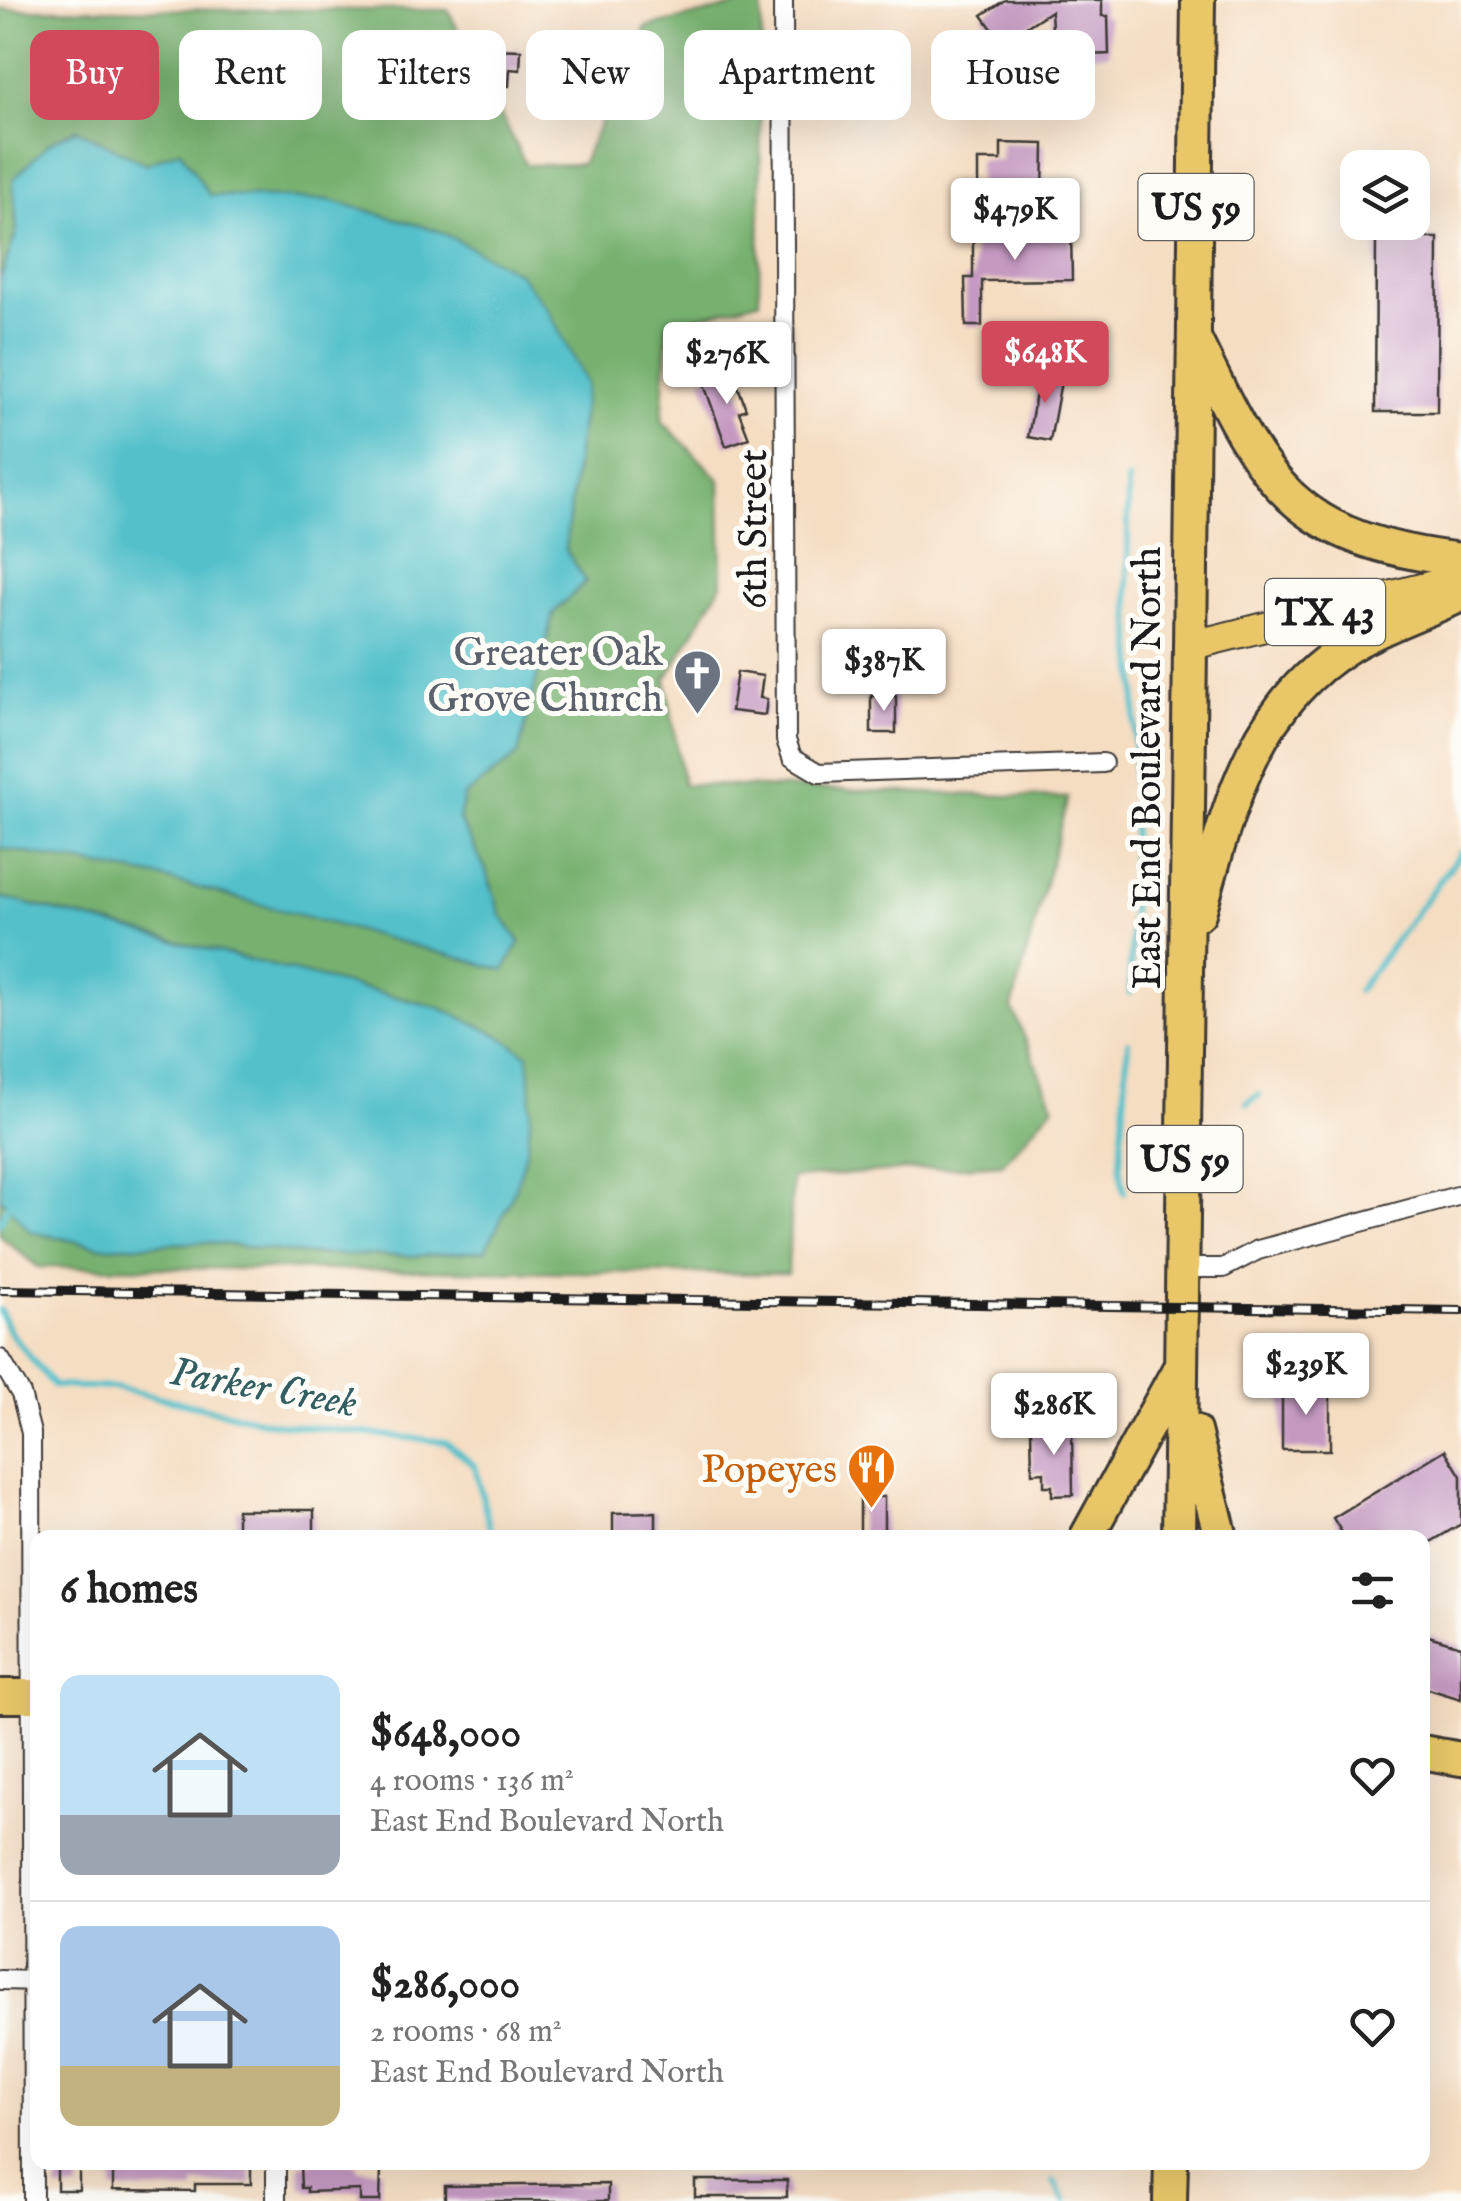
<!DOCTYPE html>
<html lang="en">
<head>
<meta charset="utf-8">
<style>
	:root { --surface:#fff; --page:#f2f2f2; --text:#222; --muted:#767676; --line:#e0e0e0; --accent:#d1495b }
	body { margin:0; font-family:"IM FELL English",serif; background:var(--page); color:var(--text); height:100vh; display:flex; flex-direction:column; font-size:38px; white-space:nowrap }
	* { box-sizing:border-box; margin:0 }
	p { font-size:32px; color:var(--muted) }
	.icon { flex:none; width:55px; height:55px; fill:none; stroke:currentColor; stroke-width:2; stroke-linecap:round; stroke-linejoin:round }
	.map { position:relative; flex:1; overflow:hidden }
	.drawer { position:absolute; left:30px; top:1530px; width:1400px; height:640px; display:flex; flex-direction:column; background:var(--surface); border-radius:20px; box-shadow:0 10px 40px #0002 }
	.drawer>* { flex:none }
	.hud { position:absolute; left:30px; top:30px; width:1402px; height:90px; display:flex; gap:20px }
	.tools { position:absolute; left:1340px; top:150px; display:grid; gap:20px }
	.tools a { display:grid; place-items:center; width:90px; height:90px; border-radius:20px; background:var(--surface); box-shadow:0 10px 40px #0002; font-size:50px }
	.price { position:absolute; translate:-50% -85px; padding:0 22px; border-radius:10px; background:#fff; color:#222; font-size:32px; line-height:65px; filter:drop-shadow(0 2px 5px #0008) }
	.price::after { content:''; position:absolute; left:50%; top:60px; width:30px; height:22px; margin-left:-15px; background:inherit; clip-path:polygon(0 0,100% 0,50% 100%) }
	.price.on { background:var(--accent); color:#fff }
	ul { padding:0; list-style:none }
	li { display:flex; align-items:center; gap:30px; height:250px; padding:0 30px }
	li+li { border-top:2px solid var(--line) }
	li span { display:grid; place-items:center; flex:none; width:280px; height:200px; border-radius:20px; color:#555 }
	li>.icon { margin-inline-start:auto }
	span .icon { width:120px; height:120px; fill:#fffc; stroke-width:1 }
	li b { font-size:42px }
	h2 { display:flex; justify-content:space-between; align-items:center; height:120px; padding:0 30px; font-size:42px }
	.pill { padding:0 35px; border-radius:20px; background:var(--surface); box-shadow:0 10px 40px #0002; font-size:35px; line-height:90px }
	.pill.on { background:var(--accent); color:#fff }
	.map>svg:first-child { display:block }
	.forest { fill:#77b170; stroke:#4a6646; stroke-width:2.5 }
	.water { fill:#53c0ca; stroke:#386e73; stroke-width:2.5 }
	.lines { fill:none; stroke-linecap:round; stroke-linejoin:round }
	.stream { stroke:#53c0ca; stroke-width:6 }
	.building { fill:#c599c2 }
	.street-casing { stroke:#3d3935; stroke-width:22 }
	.primary-casing { stroke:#3d3935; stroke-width:32 }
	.highway-casing { stroke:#3d3935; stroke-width:38 }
	.street { stroke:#fff; stroke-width:18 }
	.primary { stroke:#e9c769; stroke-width:28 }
	.highway { stroke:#e9c769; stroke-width:32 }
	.rail-casing { stroke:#1c1c1c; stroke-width:10 }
	.rail { stroke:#fdfcf7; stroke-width:6; stroke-dasharray:19; stroke-linecap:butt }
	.labels { text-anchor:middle; stroke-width:10; stroke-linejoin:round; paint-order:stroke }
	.shield { fill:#fdfcf7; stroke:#605f5e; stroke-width:2.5 }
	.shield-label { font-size:38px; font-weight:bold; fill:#1c1c1c }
	.street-label { font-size:40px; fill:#1c1c1c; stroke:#fdfcf7 }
	.worship-label { font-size:40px; fill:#5b616d; stroke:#fdfcf7; text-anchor:end }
	.food-label { font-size:40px; fill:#c56008; stroke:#fdfcf7; text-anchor:end }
	.water-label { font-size:42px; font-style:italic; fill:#325e62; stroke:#fdfcf7 }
</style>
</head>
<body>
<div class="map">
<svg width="1461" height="2201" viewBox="0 0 1461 2201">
	<rect width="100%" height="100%" fill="#fdfcf7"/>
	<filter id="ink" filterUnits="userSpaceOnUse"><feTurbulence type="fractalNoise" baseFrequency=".01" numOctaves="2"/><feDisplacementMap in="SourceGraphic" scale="20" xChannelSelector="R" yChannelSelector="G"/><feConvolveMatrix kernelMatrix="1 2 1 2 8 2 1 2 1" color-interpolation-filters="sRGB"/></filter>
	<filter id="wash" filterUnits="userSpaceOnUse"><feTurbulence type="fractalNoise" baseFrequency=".0048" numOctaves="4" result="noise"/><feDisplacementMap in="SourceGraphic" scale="40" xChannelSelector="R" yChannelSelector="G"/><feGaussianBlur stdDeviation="2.25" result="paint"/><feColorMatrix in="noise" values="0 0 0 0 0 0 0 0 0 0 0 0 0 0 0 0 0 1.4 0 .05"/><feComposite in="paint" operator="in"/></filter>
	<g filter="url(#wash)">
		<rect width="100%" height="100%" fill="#f5ddc2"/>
		<polygon class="forest" points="762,0 759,301 668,325 662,421 720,480 722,584 666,679 683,784 1068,798 1012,1008 1054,1106 1002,1164 792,1178 788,1274 38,1267 0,1236 0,1197 31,1232 103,1247 207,1242 305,1254 417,1256 485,1250 497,1034 440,1008 0,897 0,848 520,942 501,915 485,868 459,819 463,796 518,755 553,613 586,581 565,549 586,383 330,200 208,195 180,150 146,164 76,129 13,180 17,230 0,280 0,9 448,10 526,165 581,164 646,27"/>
		<g class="water">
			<polygon points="76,129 146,164 180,150 209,195 330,200 439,231 519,273 548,310 586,383 565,549 586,581 553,613 518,755 464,796 459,820 485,868 501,915 520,942 504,970 158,877 0,848 0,280 17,230 13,180 49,143"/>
			<path d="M0 897 440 1008 497 1034 528 1055C537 1140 525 1177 485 1250L417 1256 305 1254 207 1242 103 1247 31 1232 0 1197Z"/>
		</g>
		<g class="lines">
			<g class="stream">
				<polyline points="1128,480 1128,588 1136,684 1130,993"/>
				<polyline points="1358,991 1461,852"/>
				<polyline points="1247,1103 1259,1095"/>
				<polyline points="1124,1192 1120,1166 1128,1042"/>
				<polyline points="0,1223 10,1201"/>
				<polyline points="0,1310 9,1331 54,1386 118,1388 272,1423 446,1442 475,1466 492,1538"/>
				<polyline points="1054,2182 1066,2201"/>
			</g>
		</g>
		<g id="blocks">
			<g class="building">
				<polygon points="1005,0 1102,0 1102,16 1108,16 1109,54 1088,55 1089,98 1068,98 1068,90 1004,92 1004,77 1055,77 1051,11 1015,34 1010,27 997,36 982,15"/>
				<polygon points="955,32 976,32 976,58 954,58"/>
				<polygon points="485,49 521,50 520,70 510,69 509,86 484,85"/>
				<polygon points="1001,143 1044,144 1043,196 1000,196 1001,188 978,187 978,160 1001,160"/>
				<polygon points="1071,232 1072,280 982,281 982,326 966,326 965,278 973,278 973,233"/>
				<polygon points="1376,238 1438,238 1437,412 1375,412"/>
				<polygon points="724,371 730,385 737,383 746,409 739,412 749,438 726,446 702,379"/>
				<polygon points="1040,372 1062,376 1050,441 1028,437"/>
				<polygon points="737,672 763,676 760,698 767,699 765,715 731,711"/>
				<rect x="871" y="696" width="25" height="37"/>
				<rect x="1282" y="1386" width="48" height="64"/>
				<polygon points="1072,1427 1073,1495 1052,1496 1052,1486 1044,1486 1044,1472 1032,1473 1031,1428"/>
				<polygon points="1445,1450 1461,1476 1461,1524 1422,1547 1422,1538 1345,1538 1333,1518"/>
				<rect x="860" y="1497" width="24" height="41"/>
				<rect x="237" y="1510" width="77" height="28"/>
				<polygon points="656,1512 656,1538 613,1538 613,1513"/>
				<polygon points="1422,1634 1461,1646 1461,1699 1422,1687"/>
				<rect x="57" y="2162" width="22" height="28"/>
				<polygon points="113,2162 251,2162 251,2184 195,2184 195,2191 113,2190"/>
				<polygon points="314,2162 357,2163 357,2169 381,2169 380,2201 360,2201 360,2190 307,2192 307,2188 301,2188 300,2165"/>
				<rect x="695" y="2180" width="92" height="17"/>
				<polygon points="608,2184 608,2201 445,2201 445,2186"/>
			</g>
		</g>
	</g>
	<g filter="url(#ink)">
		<use href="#blocks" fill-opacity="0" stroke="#3d3935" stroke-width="2.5"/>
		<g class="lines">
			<defs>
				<g id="street">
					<polyline points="783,0 786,740 792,757 819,773 1103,763"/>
					<polyline points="1184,1268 1223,1268 1258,1250 1461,1195"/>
					<polyline points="0,1359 21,1394 31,1433 33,2201"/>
					<polyline points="0,1980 38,1981"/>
					<polyline points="276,2162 276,2201"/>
				</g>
				<polyline id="primary" points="1189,646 1461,578"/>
				<g id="highway">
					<path d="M1196 342C1265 485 1293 540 1461 560"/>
					<path d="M1199 913C1228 811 1251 706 1349 646 1384 625 1424 612 1461 595"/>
					<polyline points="1194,1431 1221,1538"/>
					<polyline points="1086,1538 1178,1371"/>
					<polyline points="1179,1538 1198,0"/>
					<polyline points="0,1696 38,1696"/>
					<polyline points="1422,1752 1461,1759"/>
					<polyline points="1170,2201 1171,2162"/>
				</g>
			</defs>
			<use href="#street" class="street-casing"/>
			<use href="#primary" class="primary-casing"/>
			<use href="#highway" class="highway-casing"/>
			<use href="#street" class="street"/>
			<use href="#primary" class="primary"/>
			<use href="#highway" class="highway"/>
			<defs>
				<polyline id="rail" points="0,1290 1461,1311"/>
			</defs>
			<use href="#rail" class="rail-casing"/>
			<use href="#rail" class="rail"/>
		</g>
	</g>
	<defs>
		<symbol id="church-pin" viewBox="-11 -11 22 30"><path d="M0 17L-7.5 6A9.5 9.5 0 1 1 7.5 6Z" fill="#6b7280" stroke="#fdfcf7"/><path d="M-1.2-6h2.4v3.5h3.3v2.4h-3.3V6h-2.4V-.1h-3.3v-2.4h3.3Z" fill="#fff"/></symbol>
		<symbol id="restaurant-pin" viewBox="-11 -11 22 30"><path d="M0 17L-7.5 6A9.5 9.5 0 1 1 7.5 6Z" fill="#e8710a" stroke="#fdfcf7"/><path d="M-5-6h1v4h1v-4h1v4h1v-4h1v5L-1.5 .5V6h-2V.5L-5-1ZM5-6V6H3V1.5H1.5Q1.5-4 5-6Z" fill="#fff"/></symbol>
	</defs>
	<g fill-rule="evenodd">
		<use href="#church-pin" x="670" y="646" width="55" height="75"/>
		<use href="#restaurant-pin" x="844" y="1440" width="55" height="75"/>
	</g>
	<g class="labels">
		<g class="shield">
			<rect x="1138.5" y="174" width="115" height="66" rx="8"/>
			<rect x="1265" y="579" width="120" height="66" rx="8"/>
			<rect x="1127.5" y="1126" width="115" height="66" rx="8"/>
		</g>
		<g class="shield-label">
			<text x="1196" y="220">US 59</text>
			<text x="1325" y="625">TX 43</text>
			<text x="1185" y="1172">US 59</text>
		</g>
		<g class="street-label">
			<text transform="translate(752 529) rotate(-90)" y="14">6th Street</text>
			<text transform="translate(1146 768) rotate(-90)" y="14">East End Boulevard North</text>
		</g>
		<g class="worship-label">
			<text x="663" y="665">Greater Oak<tspan x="663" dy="46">Grove Church</tspan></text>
		</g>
		<g class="food-label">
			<text x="837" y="1482">Popeyes</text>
		</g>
		<g class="water-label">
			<text transform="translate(264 1385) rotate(10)" y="15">Parker Creek</text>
		</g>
	</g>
</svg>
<div class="tools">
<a><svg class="icon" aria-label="layers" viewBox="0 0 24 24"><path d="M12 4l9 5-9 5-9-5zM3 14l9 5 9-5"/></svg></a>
</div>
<b class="price" style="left:1015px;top:263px">$479K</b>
<b class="price on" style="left:1045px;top:406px">$648K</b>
<b class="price" style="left:727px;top:407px">$276K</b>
<b class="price" style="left:884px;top:714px">$387K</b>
<b class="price" style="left:1306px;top:1418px">$239K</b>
<b class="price" style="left:1054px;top:1458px">$286K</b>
<div class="hud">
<a class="pill on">Buy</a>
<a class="pill">Rent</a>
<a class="pill">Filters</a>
<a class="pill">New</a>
<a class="pill">Apartment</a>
<a class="pill">House</a>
</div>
<section class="drawer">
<h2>6 homes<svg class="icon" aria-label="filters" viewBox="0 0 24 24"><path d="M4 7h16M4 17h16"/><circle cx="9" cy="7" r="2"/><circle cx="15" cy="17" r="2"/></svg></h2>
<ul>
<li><span style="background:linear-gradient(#bfe0f5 70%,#9aa5b1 0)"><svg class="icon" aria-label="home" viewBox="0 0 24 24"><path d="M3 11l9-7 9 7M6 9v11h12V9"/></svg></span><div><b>$648,000</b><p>4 rooms · 136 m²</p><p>East End Boulevard North</p></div><svg class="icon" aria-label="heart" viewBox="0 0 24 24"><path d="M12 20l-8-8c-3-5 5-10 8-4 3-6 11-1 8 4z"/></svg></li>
<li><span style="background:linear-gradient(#a9c7e8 70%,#c2b280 0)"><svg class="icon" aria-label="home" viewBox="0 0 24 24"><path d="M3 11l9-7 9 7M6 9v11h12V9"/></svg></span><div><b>$286,000</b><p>2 rooms · 68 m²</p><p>East End Boulevard North</p></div><svg class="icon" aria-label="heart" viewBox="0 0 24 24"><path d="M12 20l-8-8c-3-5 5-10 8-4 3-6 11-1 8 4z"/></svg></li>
</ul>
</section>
</div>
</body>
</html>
